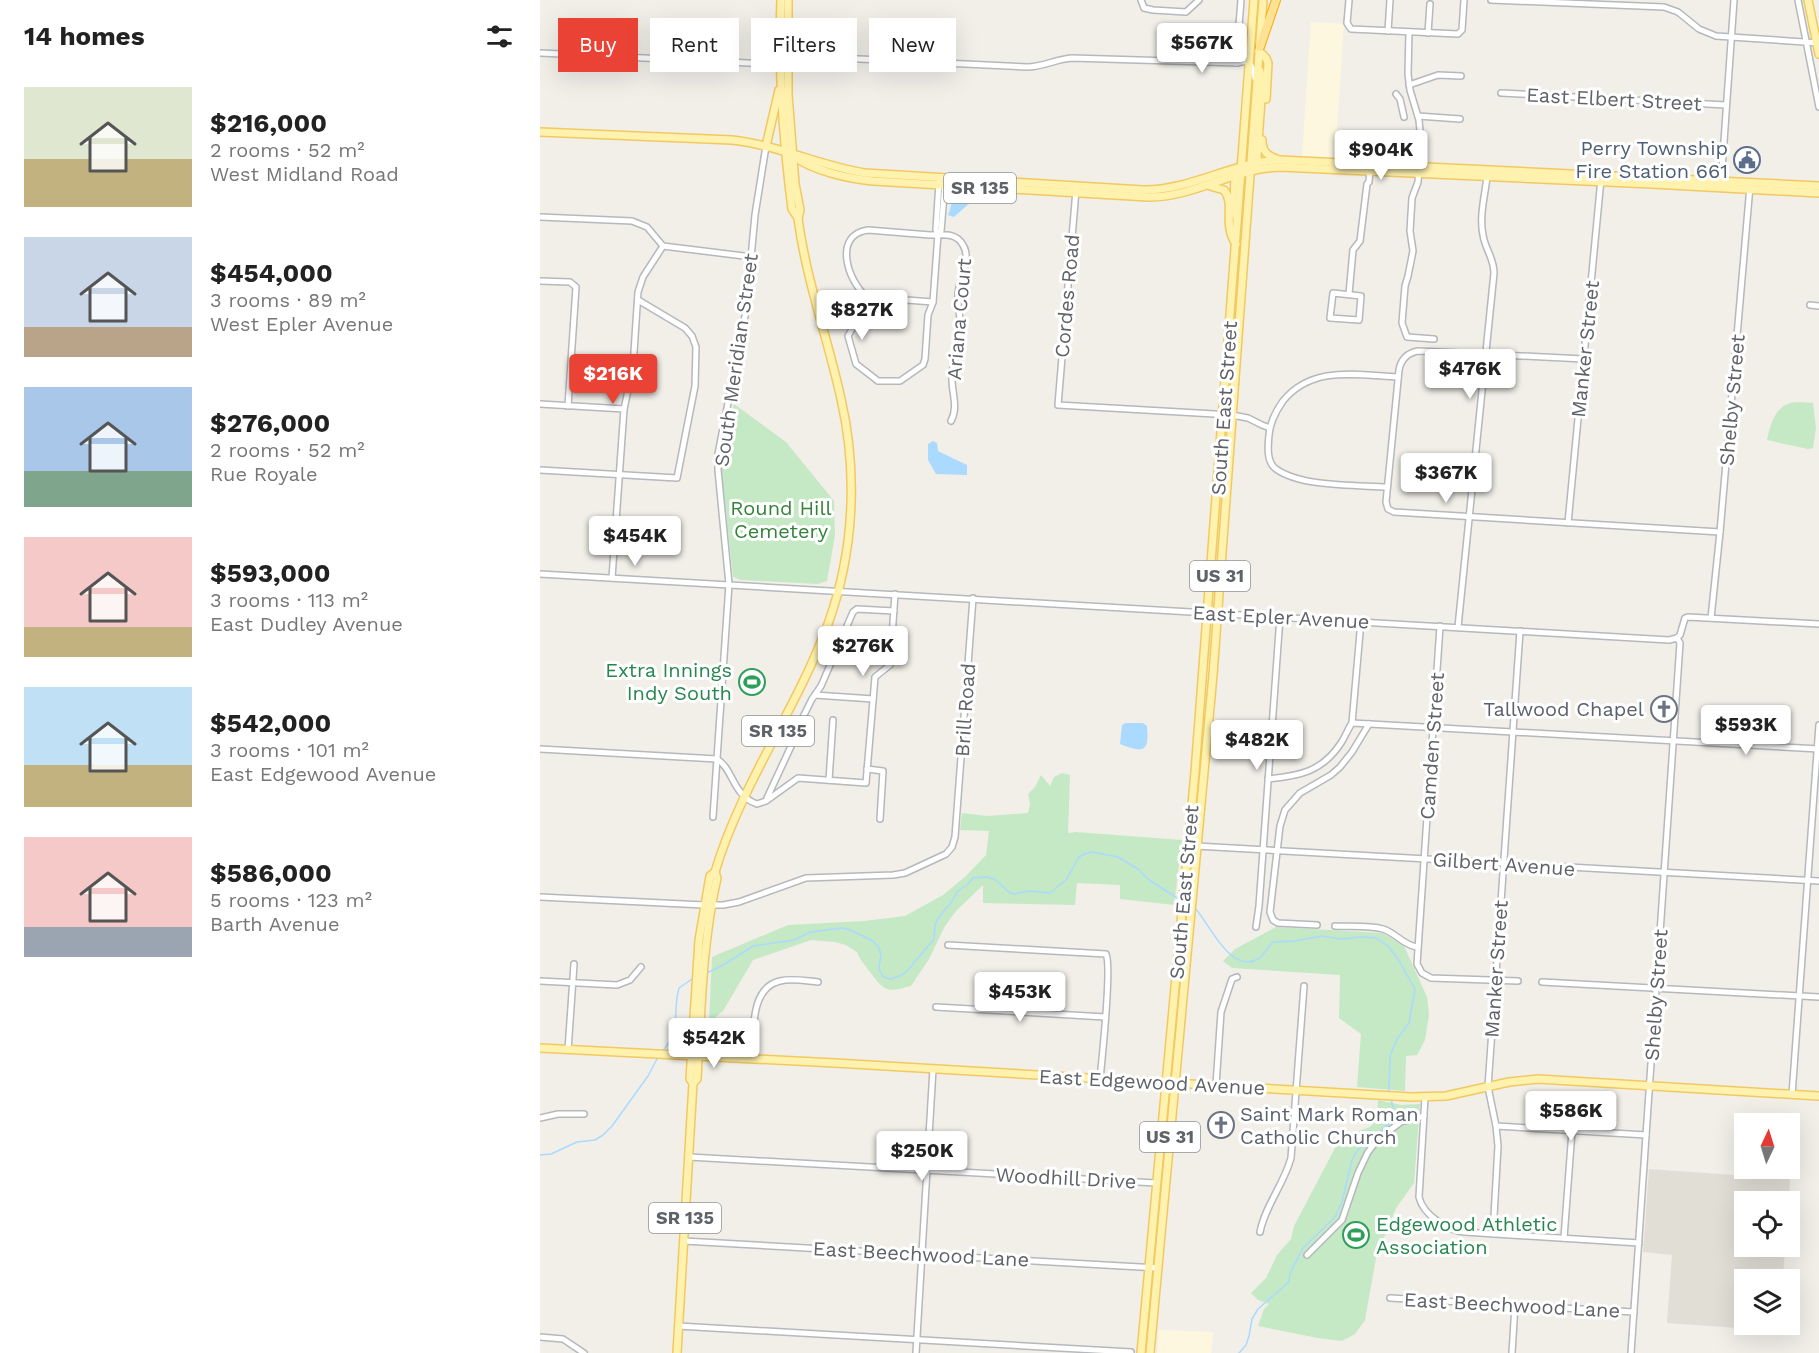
<!DOCTYPE html>
<html lang="en">
<head>
<meta charset="utf-8">
<style>
	:root { --surface:#fff; --page:#f2f2f2; --text:#222; --muted:#767676; --accent:#ea4335 }
	body { margin:0; font-family:"Work Sans",sans-serif; background:var(--page); color:var(--text); height:100vh; display:flex; flex-direction:column; font-size:22px; white-space:nowrap }
	* { box-sizing:border-box; margin:0 }
	p { font-size:20px; color:var(--muted) }
	.icon { flex:none; width:33px; height:33px; fill:none; stroke:currentColor; stroke-width:2; stroke-linecap:round; stroke-linejoin:round }
	.map { position:relative; flex:1; overflow:hidden }
	.sheet { display:flex; flex-direction:column; background:var(--surface); width:540px }
	.sheet>* { flex:none }
	.banner { position:absolute; left:18px; top:18px; width:570px; height:54px; display:flex; gap:12px }
	.needle { width:39px; rotate:4deg }
	.fabs { position:absolute; left:1194px; top:1113px; display:grid; gap:12px }
	.fabs a { display:grid; place-items:center; width:66px; height:66px; border-radius:0px; background:var(--surface); box-shadow:0 6px 24px #0002; font-size:30px }
	.price { position:absolute; translate:-50% -51px; padding:0 14px; border-radius:6px; background:#fff; color:#222; font-size:20px; line-height:39px; filter:drop-shadow(0 2px 3px #0008) }
	.price::after { content:''; position:absolute; left:50%; top:36px; width:18px; height:14px; margin-left:-9px; background:inherit; clip-path:polygon(0 0,100% 0,50% 100%) }
	.price.current { background:var(--accent); color:#fff }
	ul { padding:0; list-style:none }
	li { display:flex; align-items:center; gap:18px; height:150px; padding:0 24px }
	li span { display:grid; place-items:center; flex:none; width:168px; height:120px; border-radius:0px; color:#555 }
	li>.icon { margin-inline-start:auto }
	span .icon { width:72px; height:72px; fill:#fffc; stroke-width:1 }
	li b { font-size:26px }
	h2 { display:flex; justify-content:space-between; align-items:center; height:72px; padding:0 24px; font-size:26px }
	.chip { padding:0 21px; border-radius:0px; background:var(--surface); box-shadow:0 6px 24px #0002; font-size:21px; line-height:54px }
	.chip.current { background:var(--accent); color:#fff }
	main { display:flex; flex:1; min-height:0 }
	.map>svg:first-child { display:block }
	.commercial { fill:#fef7e0 }
	.education { fill:#e1ded6 }
	.green { fill:#c5e8c5 }
	.water { fill:#aadaff }
	.lines { fill:none; stroke-linecap:round; stroke-linejoin:round }
	.stream { stroke:#aadaff; stroke-width:1.5 }
	.minor-casing { stroke:#b5b8bc; stroke-width:8 }
	.major-casing { stroke:#f2c960; stroke-width:10 }
	.highway-casing { stroke:#f9ab00; stroke-width:10 }
	.minor { stroke:#fff; stroke-width:5 }
	.major { stroke:#fff2af; stroke-width:7 }
	.highway { stroke:#fde293; stroke-width:8 }
	.labels { text-anchor:middle; stroke-width:6; stroke-linejoin:round; paint-order:stroke }
	.shield { fill:#fff; stroke:#8f9295; stroke-width:1.5 }
	.shield-label { font-size:18px; font-weight:bold; fill:#5f6368 }
	.street-label { font-size:20px; fill:#5f6368; stroke:#fff }
	.service-label { font-size:20px; fill:#4e5e75; stroke:#fff; text-anchor:end }
	.park-label { font-size:20px; fill:#348238; stroke:#fff }
	.leisure-label { font-size:20px; fill:#27864d; stroke:#fff; text-anchor:end }
	.worship-label { font-size:20px; fill:#5b616d; stroke:#fff; text-anchor:end }
</style>
</head>
<body>
<main>
<section class="sheet">
<h2>14 homes<svg class="icon" aria-label="filters" viewBox="0 0 24 24"><path d="M4 7h16M4 17h16"/><circle cx="9" cy="7" r="2"/><circle cx="15" cy="17" r="2"/></svg></h2>
<ul>
<li><span style="background:linear-gradient(#dfe7d0 60%,#c2b280 0)"><svg class="icon" aria-label="home" viewBox="0 0 24 24"><path d="M3 11l9-7 9 7M6 9v11h12V9"/></svg></span><div><b>$216,000</b><p>2 rooms · 52 m²</p><p>West Midland Road</p></div></li>
<li><span style="background:linear-gradient(#c9d6e8 75%,#b9a48a 0)"><svg class="icon" aria-label="home" viewBox="0 0 24 24"><path d="M3 11l9-7 9 7M6 9v11h12V9"/></svg></span><div><b>$454,000</b><p>3 rooms · 89 m²</p><p>West Epler Avenue</p></div></li>
<li><span style="background:linear-gradient(#a9c7e8 70%,#7fa58c 0)"><svg class="icon" aria-label="home" viewBox="0 0 24 24"><path d="M3 11l9-7 9 7M6 9v11h12V9"/></svg></span><div><b>$276,000</b><p>2 rooms · 52 m²</p><p>Rue Royale</p></div></li>
<li><span style="background:linear-gradient(#f6c9c9 75%,#c2b280 0)"><svg class="icon" aria-label="home" viewBox="0 0 24 24"><path d="M3 11l9-7 9 7M6 9v11h12V9"/></svg></span><div><b>$593,000</b><p>3 rooms · 113 m²</p><p>East Dudley Avenue</p></div></li>
<li><span style="background:linear-gradient(#bfe0f5 65%,#c2b280 0)"><svg class="icon" aria-label="home" viewBox="0 0 24 24"><path d="M3 11l9-7 9 7M6 9v11h12V9"/></svg></span><div><b>$542,000</b><p>3 rooms · 101 m²</p><p>East Edgewood Avenue</p></div></li>
<li><span style="background:linear-gradient(#f6c9c9 75%,#9aa5b1 0)"><svg class="icon" aria-label="home" viewBox="0 0 24 24"><path d="M3 11l9-7 9 7M6 9v11h12V9"/></svg></span><div><b>$586,000</b><p>5 rooms · 123 m²</p><p>Barth Avenue</p></div></li>
</ul>
</section>
<div class="map">
<svg width="1279" height="1353" viewBox="0 0 1279 1353">
	<rect width="100%" height="100%" fill="#f1efe8"/>
	<g class="commercial">
		<polygon points="771,22 804,24 795,158 762,156"/>
		<polygon points="619,1330 673,1332 671,1353 617,1353"/>
	</g>
	<polygon class="education" points="1109,1169 1250,1179 1249,1201 1204,1202 1204,1246 1245,1247 1243,1279 1204,1280 1204,1324 1240,1325 1239,1331 1127,1323 1132,1255 1103,1252"/>
	<g class="green">
		<path d="M1273 403 1276 428 1273 448 1268 449 1227 440C1230 427 1234 409 1248 404 1255 401 1265 403 1273 403Z"/>
		<polygon points="194,404 246,442 294,501 295,535 287,581 278,584 201,580 193,577 181,464 182,446"/>
		<path d="M522 773 530 775 528 833 536 832 642 840 634 905 580 899V885L537 883 535 905 443 903V885L416 911 405 926 389 959 371 986C346 992 346 993 330 972 325 965 320 960 317 952L306 945 295 942 271 940 213 960 183 1011 169 1023 172 957 248 925 324 921 365 916 403 895 425 877 446 855 449 831 420 830 422 813 447 816 488 813 490 804 488 794 495 787 501 775 510 786 514 777Z"/>
		<polygon points="736,927 843,933 864,946 887,997 889,1015 885,1040 877,1055 866,1056 865,1091 817,1087 821,1034 799,1018 800,975 692,968 683,961 695,949"/>
		<polygon points="838,1100 861,1105 880,1104 874,1183 856,1208 836,1258 825,1320 815,1334 802,1341 778,1338 718,1326 724,1309 729,1304 718,1300 711,1293 726,1278 737,1255 751,1239 754,1226 795,1148 802,1137 830,1127 837,1119"/>
	</g>
	<g class="water">
		<path d="M419 196 433 197 432 201 414 217 408 215C413 205 408 202 419 196Z"/>
		<polygon points="393,441 397,443 398,451 427,465 427,475 396,474 388,460 388,444"/>
		<path d="M586 723H603L607 726C609 751 605 754 580 744L582 725Z"/>
	</g>
	<g class="lines">
		<g class="stream">
			<path d="M654 907C669 922 690 975 718 959 724 955 728 947 733 942L755 941 782 936 800 939 821 937 836 938 848 946 858 959 875 989 869 1023 857 1039 850 1056 849 1092"/>
			<polyline points="165,974 185,964 213,946 254,940 270,932 303,928 310,930 321,935 333,941 339,948 341,955 339,966 340,972 344,977 350,979 360,976 367,971 394,939 395,925 398,918 412,901 418,891 428,884 433,878 447,877 456,880 470,893 474,894 489,891 510,893 526,880 539,857 544,854 552,852 578,857 598,869 609,880 639,899"/>
			<path d="M123 1051C142 1026 132 1013 139 988L152 979"/>
			<polyline points="0,1155 11,1154 37,1142 55,1140 63,1135 72,1126 108,1076 118,1057"/>
			<polyline points="699,1353 706,1345 709,1336 712,1319 718,1309 749,1282 750,1273 763,1248 795,1217 802,1202 812,1160 817,1151 852,1121 854,1111 851,1099"/>
		</g>
		<defs>
			<g id="minor">
				<polyline points="601,0 604,8 613,10 646,12 659,0"/>
				<polyline points="809,0 807,23 811,29 918,34 922,30 924,0"/>
				<polyline points="951,0 1124,7 1138,12 1159,29 1176,36 1279,43"/>
				<polyline points="1258,0 1279,107"/>
				<polyline points="848,31 850,0"/>
				<polyline points="869,32 868,74 870,90 879,120 881,142 878,182 872,198 870,231 873,251 868,276 865,286 862,323 867,337 894,339"/>
				<polyline points="888,33 890,4"/>
				<path d="M0 53 230 64 256 56 487 67C503 67 516 59 532 58L698 63C710 58 713 67 715 78"/>
				<polyline points="696,63 701,0"/>
				<polyline points="869,85 898,75 921,76"/>
				<polyline points="961,93 1186,105"/>
				<polyline points="856,94 860,99 864,117"/>
				<polyline points="878,116 920,119"/>
				<path d="M405 183 401 231 398 234 393 302 388 315 385 359 383 365 360 381H338L316 364 308 336 325 307 327 297C308 282 292 235 328 230L390 235C402 235 416 232 423 245 432 259 419 279 418 294 417 307 421 318 421 331 420 346 412 360 412 376 411 392 419 406 411 421"/>
				<polyline points="1181,184 1194,0"/>
				<polyline points="536,190 518,405 692,415 708,418 722,425 730,428"/>
				<polyline points="0,217 92,221 107,227 123,246 212,257"/>
				<polyline points="398,234 396,230 399,182"/>
				<polyline points="0,281 30,282 36,287 28,406"/>
				<polygon points="793,293 821,296 819,320 790,318"/>
				<polyline points="809,294 813,250 820,241 827,184 829,182 830,168"/>
				<polyline points="327,297 393,302"/>
				<polyline points="1270,305 1279,306"/>
				<path d="M1044 359 878 351C867 353 861 359 859 370L846 502 848 509 854 512 1180 532"/>
				<polyline points="0,404 84,409"/>
				<polyline points="0,470 137,478 155,386 156,347 152,336 145,328 98,300"/>
				<path d="M847 487C816 485 761 487 736 469 726 462 728 445 729 435 730 422 736 411 743 401 772 365 817 375 858 377"/>
				<polyline points="1028,523 1061,179"/>
				<polyline points="0,574 1129,640 1137,638"/>
				<polyline points="72,578 84,409 93,367 98,292 103,277 123,246"/>
				<polyline points="1171,618 1180,532 1210,186"/>
				<polyline points="900,626 877,964 882,973 891,978 978,981"/>
				<path d="M918 627 954 273C954 258 945 249 943 235 939 217 945 195 947 177"/>
				<polyline points="1137,638 1140,635 1145,618 1148,617 1279,624"/>
				<polyline points="275,695 333,699"/>
				<polyline points="812,723 821,621"/>
				<path d="M0 749 177 759C194 770 192 795 217 804L226 801 258 778 326 783 335 677 350 665 355 594"/>
				<polyline points="327,769 343,771 340,819"/>
				<path d="M728 779C759 776 782 772 801 743 805 737 808 729 812 723L1279 749"/>
				<polyline points="289,780 293,720"/>
				<polyline points="227,798 253,742 257,729 272,699 281,686 313,612 317,609 354,611"/>
				<polyline points="173,817 189,584 178,470 178,454 206,311 215,215 226,146"/>
				<polyline points="656,846 1279,881"/>
				<polyline points="0,897 164,905 183,905 199,902 266,878 353,875 365,873 406,854 412,847 415,837 433,598"/>
				<polyline points="777,925 738,923 733,920 730,912 740,826 745,810 760,793 791,775 800,767 812,752 829,724"/>
				<path d="M795 926C810 927 829 925 843 929 856 933 863 945 877 947"/>
				<polyline points="716,927 719,906 740,617"/>
				<path d="M408 945 566 954C572 966 562 1059 560 1079"/>
				<polyline points="0,981 77,985 90,980 101,967"/>
				<polyline points="1002,982 1279,997"/>
				<polyline points="396,1007 565,1017"/>
				<polyline points="28,1050 34,964"/>
				<path d="M212 1059C214 1034 209 988 240 981 252 978 266 981 278 982"/>
				<polyline points="676,1085 681,1012 692,979 697,977"/>
				<polyline points="1252,1095 1279,725"/>
				<path d="M885 1097 879 1197C883 1215 907 1230 924 1232L1099 1243"/>
				<polyline points="0,1118 18,1114 44,1114"/>
				<polyline points="956,1126 1106,1135"/>
				<polyline points="149,1157 616,1183"/>
				<path d="M720 1232C725 1206 744 1184 751 1158L764 986"/>
				<polyline points="953,1234 958,1146 956,1126 948,1087 980,631"/>
				<polyline points="1024,1238 1032,1131"/>
				<polyline points="144,1241 618,1268"/>
				<polyline points="767,1255 802,1220 818,1173 828,1152 839,1138 861,1122 884,1116"/>
				<polyline points="850,1298 1094,1312"/>
				<polyline points="138,1326 591,1352"/>
				<polyline points="0,1337 23,1339 44,1353"/>
				<polyline points="376,1353 393,1069"/>
				<polyline points="972,1353 975,1305"/>
				<polyline points="1091,1353 1140,643 1137,638"/>
			</g>
			<g id="major">
				<path d="M241 0C238 70 243 139 252 209L258 218"/>
				<polyline points="1268,0 1279,54"/>
				<polyline points="719,51 726,58 728,63 726,99"/>
				<path d="M0 132 192 140C238 145 280 166 325 173L603 190C650 191 692 162 740 160L1279 186"/>
				<path d="M722 140C722 151 727 156 737 159"/>
				<polyline points="226,146 239,90"/>
				<path d="M254 156C272 171 311 179 333 181L609 197C655 197 695 168 740 167L1112 184 1279 193"/>
				<polyline points="718,167 717,157 722,85 720,71"/>
				<polyline points="695,174 694,206 696,216"/>
				<path d="M670 186 684 190C696 205 682 223 696 244"/>
				<polyline points="0,1048 295,1063 871,1097 906,1096 969,1082 998,1079 1279,1096"/>
				<path d="M153 1083 150 1079 159 940 170 876 175 872C201 784 257 709 288 624 314 552 318 473 301 399 288 339 266 280 258 218L260 210 255 184 248 95V0"/>
				<path d="M137 1353 153 1083 157 1079C161 1012 162 944 177 878L175 872"/>
				<polyline points="601,1353 655,772 714,0"/>
				<polyline points="610,1353 673,675 723,0"/>
			</g>
			<polyline id="highway" points="720,47 736,0"/>
		</defs>
		<use href="#minor" class="minor-casing"/>
		<use href="#major" class="major-casing"/>
		<use href="#highway" class="highway-casing"/>
		<use href="#minor" class="minor"/>
		<use href="#major" class="major"/>
		<use href="#highway" class="highway"/>
	</g>
	<defs>
		<symbol id="civic-ring" viewBox="-11 -11 22 22"><circle r="9.5" fill="#fff" stroke="#5c6f8a" stroke-width="1.5"/><path d="M-.6-6.5H3V-4.5H.6V-3L4-1V1h2V6H-6V1h2V-1L-.6-3ZM-1.2 2.5V6h2.4V2.5Z" fill="#5c6f8a"/></symbol>
		<symbol id="stadium-ring" viewBox="-11 -11 22 22"><circle r="9.5" fill="#fff" stroke="#2e9e5b" stroke-width="1.5"/><path d="M0-5a6.5 5 0 1 0 0 10a6.5 5 0 1 0 0-10ZM-3.5-1.8h7v3.6h-7Z" fill="#2e9e5b"/></symbol>
		<symbol id="church-ring" viewBox="-11 -11 22 22"><circle r="9.5" fill="#fff" stroke="#6b7280" stroke-width="1.5"/><path d="M-1.2-6h2.4v3.5h3.3v2.4h-3.3V6h-2.4V-.1h-3.3v-2.4h3.3Z" fill="#6b7280"/></symbol>
	</defs>
	<g fill-rule="evenodd">
		<use href="#civic-ring" x="1192" y="145" width="30" height="30"/>
		<use href="#stadium-ring" x="197" y="667" width="30" height="30"/>
		<use href="#church-ring" x="1109" y="694" width="30" height="30"/>
		<use href="#church-ring" x="666" y="1110" width="30" height="30"/>
		<use href="#stadium-ring" x="801" y="1220" width="30" height="30"/>
	</g>
	<g class="labels">
		<g class="shield">
			<rect x="404" y="173" width="72" height="30" rx="4.5"/>
			<rect x="650" y="561" width="60" height="30" rx="4.5"/>
			<rect x="202" y="716" width="72" height="30" rx="4.5"/>
			<rect x="600" y="1122" width="60" height="30" rx="4.5"/>
			<rect x="109" y="1203" width="72" height="30" rx="4.5"/>
		</g>
		<g class="shield-label">
			<text x="440" y="194">SR 135</text>
			<text x="680" y="582">US 31</text>
			<text x="238" y="737">SR 135</text>
			<text x="630" y="1143">US 31</text>
			<text x="145" y="1224">SR 135</text>
		</g>
		<g class="street-label">
			<text transform="translate(1074 99) rotate(3)" y="7">East Elbert Street</text>
			<text transform="translate(527 296) rotate(-85)" y="7">Cordes Road</text>
			<text transform="translate(419 319) rotate(-85)" y="7">Ariana Court</text>
			<text transform="translate(1045 349) rotate(-84)" y="7">Manker Street</text>
			<text transform="translate(196 360) rotate(-82)" y="7">South Meridian Street</text>
			<text transform="translate(1192 400) rotate(-85)" y="7">Shelby Street</text>
			<text transform="translate(684 408) rotate(-86)" y="7">South East Street</text>
			<text transform="translate(741 617) rotate(3)" y="7">East Epler Avenue</text>
			<text transform="translate(425 710) rotate(-86)" y="7">Brill Road</text>
			<text transform="translate(892 746) rotate(-86)" y="7">Camden Street</text>
			<text transform="translate(964 864) rotate(4)" y="7">Gilbert Avenue</text>
			<text transform="translate(644 892) rotate(-85)" y="7">South East Street</text>
			<text transform="translate(956 969) rotate(-86)" y="7">Manker Street</text>
			<text transform="translate(1116 995) rotate(-86)" y="7">Shelby Street</text>
			<text transform="translate(612 1082) rotate(3)" y="7">East Edgewood Avenue</text>
			<text transform="translate(526 1178) rotate(3)" y="7">Woodhill Drive</text>
			<text transform="translate(381 1254) rotate(3)" y="7">East Beechwood Lane</text>
			<text transform="translate(972 1305) rotate(3)" y="7">East Beechwood Lane</text>
		</g>
		<g class="service-label">
			<text x="1188" y="155">Perry Township<tspan x="1188" dy="23">Fire Station 661</tspan></text>
		</g>
		<g class="park-label">
			<text x="241" y="515">Round Hill<tspan x="241" dy="23">Cemetery</tspan></text>
		</g>
		<g class="leisure-label">
			<text x="192" y="677">Extra Innings<tspan x="192" dy="23">Indy South</tspan></text>
			<text x="836" y="1231" text-anchor="start">Edgewood Athletic<tspan x="836" dy="23">Association</tspan></text>
		</g>
		<g class="worship-label">
			<text x="1104" y="716">Tallwood Chapel</text>
			<text x="700" y="1121" text-anchor="start">Saint Mark Roman<tspan x="700" dy="23">Catholic Church</tspan></text>
		</g>
	</g>
</svg>
<div class="fabs">
<a><svg class="needle" viewBox="-14 -14 28 28"><path d="M0-13l5 13h-10z" fill="#e53935"/><path d="M0 13l5-13h-10z" fill="#767676"/></svg></a>
<a><svg class="icon" aria-label="locate" viewBox="0 0 24 24"><circle cx="12" cy="12" r="6"/><path d="M12 2v4M12 18v4M2 12h4M18 12h4"/></svg></a>
<a><svg class="icon" aria-label="layers" viewBox="0 0 24 24"><path d="M12 4l9 5-9 5-9-5zM3 14l9 5 9-5"/></svg></a>
</div>
<b class="price" style="left:662px;top:74px">$567K</b>
<b class="price" style="left:841px;top:181px">$904K</b>
<b class="price" style="left:322px;top:341px">$827K</b>
<b class="price" style="left:930px;top:400px">$476K</b>
<b class="price current" style="left:73px;top:405px">$216K</b>
<b class="price" style="left:906px;top:504px">$367K</b>
<b class="price" style="left:95px;top:567px">$454K</b>
<b class="price" style="left:323px;top:677px">$276K</b>
<b class="price" style="left:1206px;top:756px">$593K</b>
<b class="price" style="left:717px;top:771px">$482K</b>
<b class="price" style="left:480px;top:1023px">$453K</b>
<b class="price" style="left:174px;top:1069px">$542K</b>
<b class="price" style="left:1031px;top:1142px">$586K</b>
<b class="price" style="left:382px;top:1182px">$250K</b>
<div class="banner">
<a class="chip current">Buy</a>
<a class="chip">Rent</a>
<a class="chip">Filters</a>
<a class="chip">New</a>
</div>
</div>
</main>
</body>
</html>
